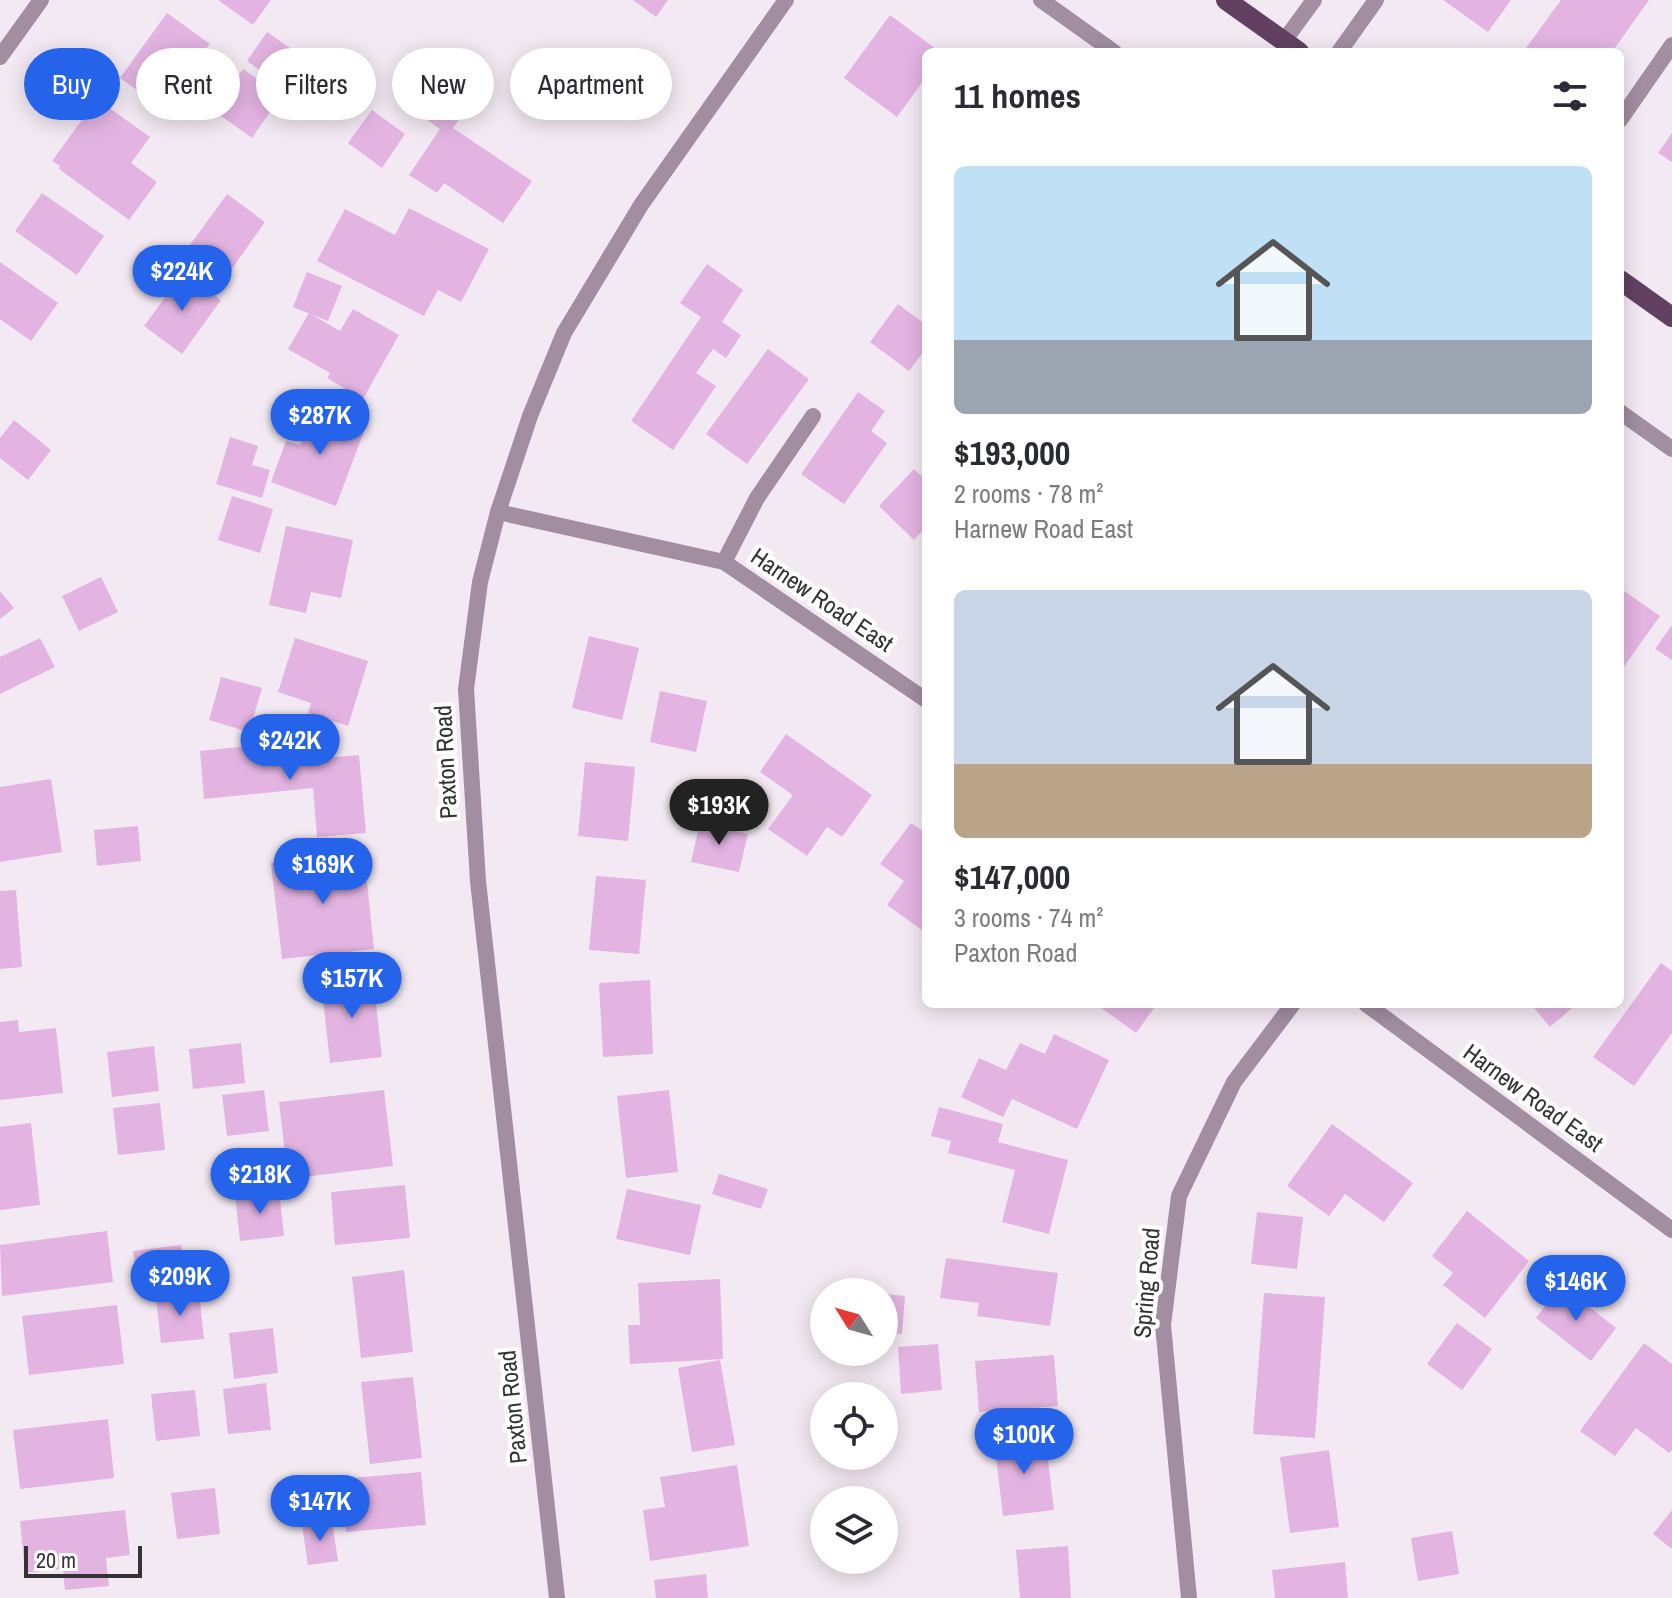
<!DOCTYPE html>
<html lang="en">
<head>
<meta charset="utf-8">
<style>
	:root { --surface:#fff; --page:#f7f7f7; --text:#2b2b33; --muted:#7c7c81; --accent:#2563eb }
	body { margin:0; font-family:"Archivo Narrow",sans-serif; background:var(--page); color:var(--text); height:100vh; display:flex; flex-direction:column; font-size:30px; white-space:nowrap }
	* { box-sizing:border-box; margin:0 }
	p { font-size:26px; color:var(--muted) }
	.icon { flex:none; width:44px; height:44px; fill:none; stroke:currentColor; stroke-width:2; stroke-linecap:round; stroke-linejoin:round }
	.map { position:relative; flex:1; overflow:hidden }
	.details { position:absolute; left:922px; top:48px; width:702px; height:960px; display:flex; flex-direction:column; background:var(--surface); border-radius:12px; box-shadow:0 4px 20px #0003 }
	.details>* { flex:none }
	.guide { position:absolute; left:24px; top:48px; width:760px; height:72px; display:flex; gap:16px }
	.needle { width:52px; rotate:307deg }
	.fabs { position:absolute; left:810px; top:1278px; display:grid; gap:16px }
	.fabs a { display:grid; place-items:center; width:88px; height:88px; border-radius:50%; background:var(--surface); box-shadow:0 4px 20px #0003; font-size:40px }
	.scale { position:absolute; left:24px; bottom:20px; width:118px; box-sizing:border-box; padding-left:8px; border:4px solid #353235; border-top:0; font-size:22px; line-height:28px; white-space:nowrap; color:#353235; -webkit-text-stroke:6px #fff; paint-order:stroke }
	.price { position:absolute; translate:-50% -68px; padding:0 18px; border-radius:28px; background:var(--accent); color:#fff; font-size:26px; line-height:52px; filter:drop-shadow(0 2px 4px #0008) }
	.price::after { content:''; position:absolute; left:50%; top:48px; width:24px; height:18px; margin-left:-12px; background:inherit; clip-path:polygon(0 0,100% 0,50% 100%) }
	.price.active { background:#222; color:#fff }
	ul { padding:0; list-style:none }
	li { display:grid; align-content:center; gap:16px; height:424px; padding:0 32px }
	li span { display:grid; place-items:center; height:248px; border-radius:12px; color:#555 }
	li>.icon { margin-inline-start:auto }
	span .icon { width:144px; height:144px; fill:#fffc; stroke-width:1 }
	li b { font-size:34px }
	h2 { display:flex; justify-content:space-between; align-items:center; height:96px; padding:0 32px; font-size:34px }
	.pill { padding:0 28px; border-radius:36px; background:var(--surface); box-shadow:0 4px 20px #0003; font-size:28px; line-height:72px }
	.pill.active { background:var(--accent); color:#fff }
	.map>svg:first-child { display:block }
	.building { fill:#e3b4e2 }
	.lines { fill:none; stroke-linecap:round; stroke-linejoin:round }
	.service { stroke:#a28da1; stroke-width:16 }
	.minor { stroke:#a28da1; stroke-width:16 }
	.tertiary { stroke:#a28da1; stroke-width:16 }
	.primary { stroke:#624062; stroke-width:20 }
	.labels { text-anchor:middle; stroke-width:8; stroke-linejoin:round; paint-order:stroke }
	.street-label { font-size:24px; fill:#353235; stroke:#fff }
</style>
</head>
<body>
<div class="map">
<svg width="1672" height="1598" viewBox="0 0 1672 1598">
	<rect width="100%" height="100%" fill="#f3e9f3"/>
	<g class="building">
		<polygon points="218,0 271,0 253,25"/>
		<polygon points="633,0 668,0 656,17"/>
		<polygon points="1443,0 1511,0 1488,32"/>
		<polygon points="1561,0 1649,0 1612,52 1523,52"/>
		<polygon points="167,13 210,44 163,109 120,78"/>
		<polygon points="890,15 940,52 926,52 926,77 897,117 844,78"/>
		<polygon points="267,32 306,59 286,89 247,61"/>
		<polygon points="243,69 281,96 252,138 214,111"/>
		<polygon points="434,90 465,111 453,128 532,181 503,223 444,183 437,193 409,175 440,129 419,114"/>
		<polygon points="95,102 103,108 105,105 150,137 131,163 157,182 129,220 59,169 60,166 52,161"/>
		<polygon points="372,110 405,134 382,168 348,143"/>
		<polygon points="1672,133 1672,162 1658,153"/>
		<polygon points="42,193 104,236 77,275 15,231"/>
		<polygon points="227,194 265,222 226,277 187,249"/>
		<polygon points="409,208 489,249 461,302 438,290 424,316 317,261 345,209 395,235"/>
		<polygon points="0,262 58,303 31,341 0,319"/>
		<polygon points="707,264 743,290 722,322 741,335 726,358 713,349 696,373 716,386 673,450 631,421 701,317 680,303"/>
		<polygon points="307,272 342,286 328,321 293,307"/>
		<polygon points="183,273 221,300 182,354 144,326"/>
		<polygon points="898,304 926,325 926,348 909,371 870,342"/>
		<polygon points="353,309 399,335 363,399 327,378 330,373 288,349 309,313 340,331"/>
		<polygon points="768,349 809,379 747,464 706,434"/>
		<polygon points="858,392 885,411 871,431 887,443 844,504 801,474"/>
		<polygon points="314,406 366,426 336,506 271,482 286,441 300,445"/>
		<polygon points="14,420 51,450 28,480 0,458 0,438"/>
		<polygon points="230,437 258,446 252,465 270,470 262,498 216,484"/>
		<polygon points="914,469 926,480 926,527 914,540 879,506"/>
		<polygon points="232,496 273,509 260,553 218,540"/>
		<polygon points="286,526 353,540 341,598 311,592 306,613 269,605"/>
		<polygon points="101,577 118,612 79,631 62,596"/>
		<polygon points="1620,588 1660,616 1620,672"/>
		<polygon points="0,591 14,608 0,619"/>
		<polygon points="1672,625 1672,660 1655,649"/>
		<polygon points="589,636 639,648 622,720 572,708"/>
		<polygon points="40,638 55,667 0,694 0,657"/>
		<polygon points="295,638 368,661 348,726 308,713 311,703 278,692"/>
		<polygon points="221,677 262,688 249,732 209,720"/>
		<polygon points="660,691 707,701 696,752 650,742"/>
		<polygon points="786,734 872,795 842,837 827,827 807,856 768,829 793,795 760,772"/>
		<polygon points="287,742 288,761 359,755 366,833 317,837 313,788 204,799 200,751"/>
		<polygon points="585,762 635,767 628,841 578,836"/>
		<polygon points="51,779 62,852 0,862 0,787"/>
		<polygon points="700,822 748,834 739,872 691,862"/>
		<polygon points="911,823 926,833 926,933 887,905 904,881 880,864"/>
		<polygon points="138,826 141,861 97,866 94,830"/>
		<polygon points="364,853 374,949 282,959 271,863"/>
		<polygon points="596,876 646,880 639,954 589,950"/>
		<polygon points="16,890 22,967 0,969 0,891"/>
		<polygon points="1661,963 1672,971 1672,1033 1634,1086 1593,1057"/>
		<polygon points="373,976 382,1057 330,1063 321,982"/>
		<polygon points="650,980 653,1054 603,1057 599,983"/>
		<polygon points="1096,1004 1157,1004 1136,1033"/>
		<polygon points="1531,1004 1577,1004 1550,1027"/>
		<polygon points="18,1020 19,1032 56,1028 63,1093 0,1100 0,1022"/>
		<polygon points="1054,1034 1109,1060 1077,1129 1012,1099 1003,1117 961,1097 979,1058 1006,1070 1020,1043 1045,1054"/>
		<polygon points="241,1043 245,1083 193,1089 189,1049"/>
		<polygon points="154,1046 159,1091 112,1097 107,1052"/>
		<polygon points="264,1090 269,1131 227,1136 222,1095"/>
		<polygon points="384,1090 393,1166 288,1179 279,1102"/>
		<polygon points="669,1090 678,1172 626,1178 617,1096"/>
		<polygon points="160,1103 165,1150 118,1155 113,1108"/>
		<polygon points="939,1107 1003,1124 998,1142 1068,1160 1049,1234 1002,1222 1015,1170 948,1153 951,1141 931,1136"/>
		<polygon points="31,1123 40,1205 0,1210 0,1127"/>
		<polygon points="1332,1124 1413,1183 1384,1222 1345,1194 1329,1216 1287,1186"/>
		<polygon points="719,1174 768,1189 761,1209 712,1194"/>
		<polygon points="405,1185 410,1238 335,1245 331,1192"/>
		<polygon points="627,1189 701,1205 690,1255 616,1239"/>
		<polygon points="279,1190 284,1236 240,1241 235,1195"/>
		<polygon points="1467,1211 1529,1261 1485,1318 1443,1285 1453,1273 1432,1256"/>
		<polygon points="1257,1212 1303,1217 1297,1269 1251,1264"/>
		<polygon points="107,1231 113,1282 2,1296 0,1245"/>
		<polygon points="181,1245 186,1283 138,1289 133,1251"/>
		<polygon points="946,1258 1058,1273 1050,1326 977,1316 979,1303 940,1298"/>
		<polygon points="404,1270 413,1352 361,1358 352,1277"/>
		<polygon points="720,1279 723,1359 630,1364 628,1325 640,1325 638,1283"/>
		<polygon points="1561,1285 1616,1328 1591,1361 1536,1318"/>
		<polygon points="199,1292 204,1339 161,1343 156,1298"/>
		<polygon points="1264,1293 1325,1297 1315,1438 1253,1434"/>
		<polygon points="884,1294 905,1296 902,1334 884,1333"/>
		<polygon points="117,1305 124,1364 29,1375 22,1316"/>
		<polygon points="1457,1323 1492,1349 1462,1390 1427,1364"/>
		<polygon points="273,1328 278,1373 234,1379 229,1333"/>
		<polygon points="1644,1343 1672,1364 1672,1450 1669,1453 1636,1428 1615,1456 1580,1431"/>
		<polygon points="938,1344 942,1390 901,1394 898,1347"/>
		<polygon points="1054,1355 1058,1406 979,1412 975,1361"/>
		<polygon points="720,1360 735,1445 692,1452 678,1368"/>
		<polygon points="413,1377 422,1458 370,1464 361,1382"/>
		<polygon points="266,1383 271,1430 228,1434 223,1389"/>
		<polygon points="195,1390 200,1436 156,1441 151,1394"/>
		<polygon points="108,1419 114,1478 20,1489 13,1430"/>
		<polygon points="1045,1435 1054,1510 1003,1516 994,1441"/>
		<polygon points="1329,1450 1339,1527 1290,1533 1280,1457"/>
		<polygon points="737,1465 749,1546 650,1561 643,1510 665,1507 660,1477"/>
		<polygon points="421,1472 426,1525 346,1532 341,1479"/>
		<polygon points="215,1488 220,1534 177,1539 171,1493"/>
		<polygon points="125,1510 130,1555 106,1558 109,1586 65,1590 63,1569 25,1573 20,1521"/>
		<polygon points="1672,1510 1672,1549 1653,1534"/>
		<polygon points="332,1521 338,1561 308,1565 302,1525"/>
		<polygon points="1452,1531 1459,1574 1418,1581 1411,1538"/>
		<polygon points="1068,1546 1071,1598 1020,1598 1016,1550"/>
		<polygon points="1345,1562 1348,1598 1275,1598 1272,1570"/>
		<polygon points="706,1574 708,1598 656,1598 654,1580"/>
	</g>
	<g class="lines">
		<g class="service">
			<polyline points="1284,41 1314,0"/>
			<polyline points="1339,52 1376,0"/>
			<polyline points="1620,120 1672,45"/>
			<polyline points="724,562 757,498 813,416"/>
		</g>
		<g class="minor">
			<polyline points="1041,0 1114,52"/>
			<polyline points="1620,412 1672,449"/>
			<polyline points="498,512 724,562 926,700"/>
			<polyline points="1366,1004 1672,1230"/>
			<polyline points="557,1598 478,881 466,689 480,582 498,512 530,416 564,333 641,205 786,0"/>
			<polyline points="1189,1598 1163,1325 1179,1196 1234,1082 1293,1004"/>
		</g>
		<polyline class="tertiary" points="0,57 41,0"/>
		<g class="primary">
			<polyline points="1226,0 1299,52"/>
			<polyline points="1620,280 1672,317"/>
		</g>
	</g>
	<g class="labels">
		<g class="street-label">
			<text transform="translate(822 600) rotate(34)" y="8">Harnew Road East</text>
			<text transform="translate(446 762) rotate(-93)" y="8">Paxton Road</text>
			<text transform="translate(1533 1098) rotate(36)" y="8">Harnew Road East</text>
			<text transform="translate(1147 1283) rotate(-85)" y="8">Spring Road</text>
			<text transform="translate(513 1407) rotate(-96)" y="8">Paxton Road</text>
		</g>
	</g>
</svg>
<div class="fabs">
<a><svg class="needle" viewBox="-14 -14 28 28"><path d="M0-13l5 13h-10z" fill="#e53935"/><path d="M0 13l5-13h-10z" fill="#7c7c81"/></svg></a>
<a><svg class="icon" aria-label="locate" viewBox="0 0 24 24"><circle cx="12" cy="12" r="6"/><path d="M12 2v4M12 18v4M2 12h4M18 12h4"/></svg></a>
<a><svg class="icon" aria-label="layers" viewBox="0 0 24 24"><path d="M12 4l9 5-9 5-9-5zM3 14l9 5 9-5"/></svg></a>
</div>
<div class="scale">20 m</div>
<b class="price" style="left:182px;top:313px">$224K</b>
<b class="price" style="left:320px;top:457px">$287K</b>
<b class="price" style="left:290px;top:782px">$242K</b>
<b class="price active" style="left:719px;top:847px">$193K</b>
<b class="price" style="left:323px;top:906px">$169K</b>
<b class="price" style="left:352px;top:1020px">$157K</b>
<b class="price" style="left:260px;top:1216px">$218K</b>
<b class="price" style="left:180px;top:1318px">$209K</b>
<b class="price" style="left:1576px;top:1323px">$146K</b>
<b class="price" style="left:1024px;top:1476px">$100K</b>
<b class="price" style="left:320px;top:1543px">$147K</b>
<div class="guide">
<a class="pill active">Buy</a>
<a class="pill">Rent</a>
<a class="pill">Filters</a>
<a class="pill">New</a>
<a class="pill">Apartment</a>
</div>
<section class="details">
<h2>11 homes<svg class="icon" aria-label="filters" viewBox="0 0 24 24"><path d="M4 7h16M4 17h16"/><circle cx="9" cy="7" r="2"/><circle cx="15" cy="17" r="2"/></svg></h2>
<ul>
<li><span style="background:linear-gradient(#bfe0f5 70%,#9aa5b1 0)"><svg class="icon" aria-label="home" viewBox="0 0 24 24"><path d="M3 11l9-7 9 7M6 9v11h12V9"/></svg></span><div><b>$193,000</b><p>2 rooms · 78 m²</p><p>Harnew Road East</p></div></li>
<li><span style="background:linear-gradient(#c9d6e8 70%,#b9a48a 0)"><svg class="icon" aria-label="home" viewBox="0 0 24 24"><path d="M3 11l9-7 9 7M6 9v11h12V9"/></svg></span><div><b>$147,000</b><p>3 rooms · 74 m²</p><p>Paxton Road</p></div></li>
</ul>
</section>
</div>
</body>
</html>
